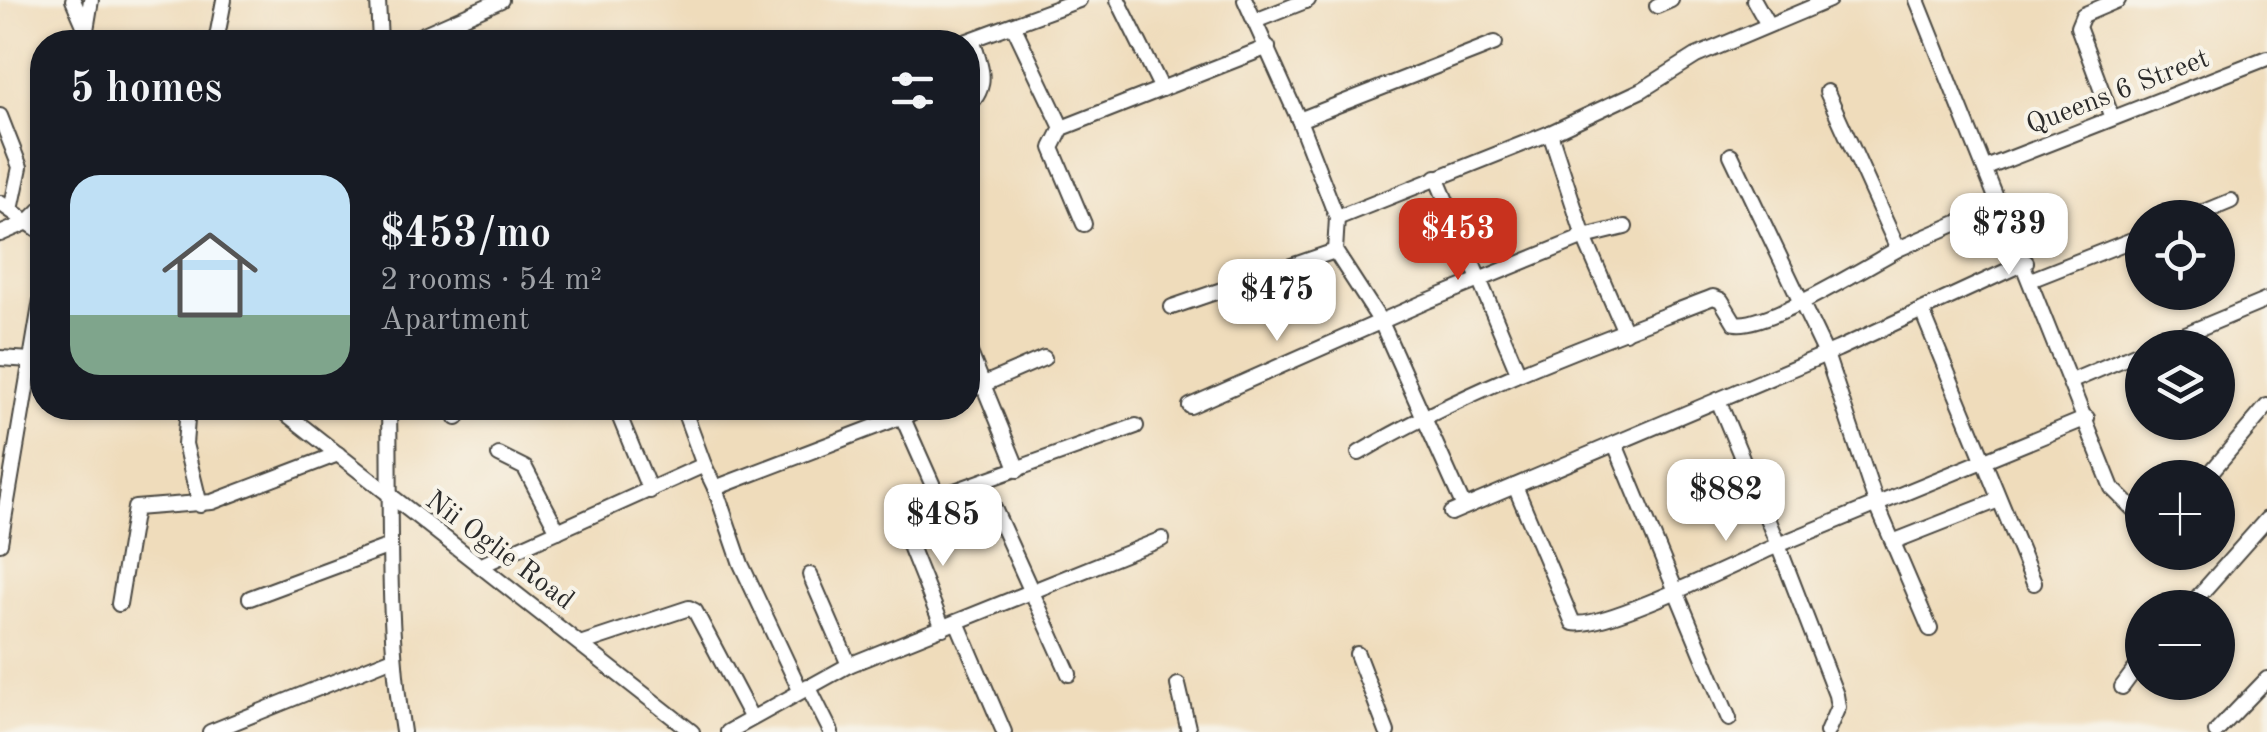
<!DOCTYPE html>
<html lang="en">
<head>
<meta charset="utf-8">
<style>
	:root { --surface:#171b24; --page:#20242c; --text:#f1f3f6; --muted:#9ea1a6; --accent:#c8321e }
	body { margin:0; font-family:"Old Standard TT",serif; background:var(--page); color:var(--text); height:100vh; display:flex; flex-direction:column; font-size:38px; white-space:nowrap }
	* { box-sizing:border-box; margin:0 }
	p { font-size:32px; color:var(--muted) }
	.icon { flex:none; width:55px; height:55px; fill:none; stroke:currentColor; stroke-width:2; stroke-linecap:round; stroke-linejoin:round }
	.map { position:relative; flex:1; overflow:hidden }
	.sheet { position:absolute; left:30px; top:30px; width:950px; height:390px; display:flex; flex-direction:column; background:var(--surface); border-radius:40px; box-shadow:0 2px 8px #0004 }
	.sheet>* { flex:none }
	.buttons { position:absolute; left:2125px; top:200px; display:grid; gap:20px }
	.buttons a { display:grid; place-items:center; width:110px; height:110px; border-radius:50%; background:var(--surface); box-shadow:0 2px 8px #0004; font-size:50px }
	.price { position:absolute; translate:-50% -85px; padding:0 22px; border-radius:20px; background:#fff; color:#222; font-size:32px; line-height:65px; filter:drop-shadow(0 2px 5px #0008) }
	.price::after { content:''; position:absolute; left:50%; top:60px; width:30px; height:22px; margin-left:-15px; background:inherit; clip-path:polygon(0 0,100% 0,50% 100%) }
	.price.active { background:var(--accent); color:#fff }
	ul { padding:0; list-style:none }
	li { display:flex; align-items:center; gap:30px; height:250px; padding:0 40px }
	li span { display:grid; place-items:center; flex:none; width:280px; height:200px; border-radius:30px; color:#555 }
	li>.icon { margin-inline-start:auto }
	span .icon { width:120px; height:120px; fill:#fffc; stroke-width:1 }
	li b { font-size:42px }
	h2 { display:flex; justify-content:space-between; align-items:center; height:120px; padding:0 40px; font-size:42px }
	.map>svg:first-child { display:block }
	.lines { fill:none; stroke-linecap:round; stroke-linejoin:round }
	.minor-casing { stroke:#484641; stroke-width:18 }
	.minor { stroke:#fff; stroke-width:14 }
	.labels { text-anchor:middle; stroke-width:8; stroke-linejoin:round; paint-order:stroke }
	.street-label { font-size:28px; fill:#2b2b2b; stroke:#f7f3e8 }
</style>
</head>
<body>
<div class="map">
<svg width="2267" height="732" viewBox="0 0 2267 732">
	<rect width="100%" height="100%" fill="#f7f3e8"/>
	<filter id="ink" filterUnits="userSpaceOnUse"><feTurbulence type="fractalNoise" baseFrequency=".01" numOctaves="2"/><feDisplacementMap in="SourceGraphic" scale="20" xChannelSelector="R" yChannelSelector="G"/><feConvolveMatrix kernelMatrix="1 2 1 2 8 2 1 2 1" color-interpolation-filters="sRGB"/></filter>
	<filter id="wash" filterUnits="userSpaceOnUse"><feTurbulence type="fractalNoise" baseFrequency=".0048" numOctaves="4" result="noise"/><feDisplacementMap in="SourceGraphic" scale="40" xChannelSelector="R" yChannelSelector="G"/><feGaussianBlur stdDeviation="2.25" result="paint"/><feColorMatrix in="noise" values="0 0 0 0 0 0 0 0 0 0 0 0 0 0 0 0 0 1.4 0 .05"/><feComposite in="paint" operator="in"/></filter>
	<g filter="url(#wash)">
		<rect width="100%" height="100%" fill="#efdcbb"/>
	</g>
	<g filter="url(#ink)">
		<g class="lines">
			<defs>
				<g id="minor">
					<polyline points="73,0 86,30"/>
					<polyline points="378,0 380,42"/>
					<polyline points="1118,0 1162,89"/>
					<polyline points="1245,0 1299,120 1337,218 1335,251 1381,322 1464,507"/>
					<polyline points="1754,0 1767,23"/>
					<polyline points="1917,0 2112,488 2142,518"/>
					<polyline points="1657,6 1671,0"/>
					<polyline points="1255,21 1308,0"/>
					<polyline points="1013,25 1062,128"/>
					<polyline points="84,42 91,0"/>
					<polyline points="216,42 224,0"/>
					<polyline points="406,42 501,0"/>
					<polyline points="965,42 1079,0"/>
					<polyline points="1827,92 1898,249 2001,204"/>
					<path d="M968 106C990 86 981 65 972 40"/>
					<polyline points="0,116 20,167 11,210"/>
					<polyline points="2112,118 2078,27 2083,15 2118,0"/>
					<polyline points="1299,120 1495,43"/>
					<polyline points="1550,133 1584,237 1625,332"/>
					<polyline points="1731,155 1826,354 1876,503 1930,629"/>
					<polyline points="1986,168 2267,58"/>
					<polyline points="1436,177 1518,372"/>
					<polyline points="0,203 42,232"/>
					<polyline points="1337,218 1550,133 1642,90 1696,56 1829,0"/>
					<polyline points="2190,218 2231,201"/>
					<polyline points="1084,224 1052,148 1062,128 1268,47"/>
					<polyline points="0,234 28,222 42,208"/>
					<polyline points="2033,279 2142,236"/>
					<polyline points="1172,307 1335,251"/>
					<polyline points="1922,311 2034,583"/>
					<polyline points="968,348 1018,470"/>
					<polyline points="2152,348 2267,300"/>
					<polyline points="0,358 31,360"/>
					<polyline points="2072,381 2142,351"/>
					<polyline points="968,391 1044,358"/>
					<polyline points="1190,406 1425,302 1584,237 1625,227"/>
					<polyline points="188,408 185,444 200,505"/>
					<polyline points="279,408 692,732"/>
					<path d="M389 408C391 516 386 624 403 732"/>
					<polyline points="452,408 457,418"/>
					<polyline points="616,408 650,491"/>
					<polyline points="902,416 938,497 1136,426"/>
					<polyline points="1615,444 1729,719"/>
					<path d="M1359 453C1471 387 1592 344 1713 297L1721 300 1735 323C1766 329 1867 266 1898 249"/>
					<polyline points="499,455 525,468 558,531"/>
					<polyline points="704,465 715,488 924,408"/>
					<polyline points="2206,478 2267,406"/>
					<polyline points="983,484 1069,674"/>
					<path d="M1515 486 1573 623C1603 630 1741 561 1778 545L1718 400"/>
					<polyline points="715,488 741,564 800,690"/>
					<polyline points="1451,513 1838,349 2026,262"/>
					<polyline points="902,526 943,628"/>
					<polyline points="1895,541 1999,500"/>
					<polyline points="0,543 42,294"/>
					<polyline points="482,565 704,465 683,408"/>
					<polyline points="810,575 849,665"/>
					<polyline points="250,598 387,547"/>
					<polyline points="119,604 135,508 212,502 338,454"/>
					<polyline points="2188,608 2267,519"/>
					<polyline points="957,622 1004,732"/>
					<polyline points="583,643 689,608 695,611 751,717"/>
					<polyline points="1357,654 1387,732"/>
					<polyline points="1178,685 1189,732"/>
					<polyline points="808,686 831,732"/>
					<polyline points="2122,687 2142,660"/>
					<polyline points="210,732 393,658"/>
					<polyline points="728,732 849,665 1162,539"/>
					<polyline points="1827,732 1838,707 1836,695 1778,545 2087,418"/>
					<polyline points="2216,732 2267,679"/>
				</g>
			</defs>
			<use href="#minor" class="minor-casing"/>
			<use href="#minor" class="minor"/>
		</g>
	</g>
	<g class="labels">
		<g class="street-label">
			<text transform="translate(2117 90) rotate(-21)" y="10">Queens 6 Street</text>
			<text transform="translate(501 549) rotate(37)" y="10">Nii Oglie Road</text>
		</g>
	</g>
</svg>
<div class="buttons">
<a><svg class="icon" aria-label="locate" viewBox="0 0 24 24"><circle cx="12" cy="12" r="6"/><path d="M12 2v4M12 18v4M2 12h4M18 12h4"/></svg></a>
<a><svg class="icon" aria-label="layers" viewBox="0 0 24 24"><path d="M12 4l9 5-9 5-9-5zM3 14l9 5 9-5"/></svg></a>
<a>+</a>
<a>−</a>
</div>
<b class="price" style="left:2009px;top:278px">$739</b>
<b class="price active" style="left:1458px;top:283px">$453</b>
<b class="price" style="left:1277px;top:344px">$475</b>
<b class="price" style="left:1726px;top:544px">$882</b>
<b class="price" style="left:943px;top:569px">$485</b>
<section class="sheet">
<h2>5 homes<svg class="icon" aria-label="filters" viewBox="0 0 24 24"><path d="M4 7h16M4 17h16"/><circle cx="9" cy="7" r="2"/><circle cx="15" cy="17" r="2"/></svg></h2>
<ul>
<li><span style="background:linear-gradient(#bfe0f5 70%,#7fa58c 0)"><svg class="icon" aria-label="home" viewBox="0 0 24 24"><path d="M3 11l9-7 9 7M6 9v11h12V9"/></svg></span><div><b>$453/mo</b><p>2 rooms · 54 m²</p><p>Apartment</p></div></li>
</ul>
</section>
</div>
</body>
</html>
